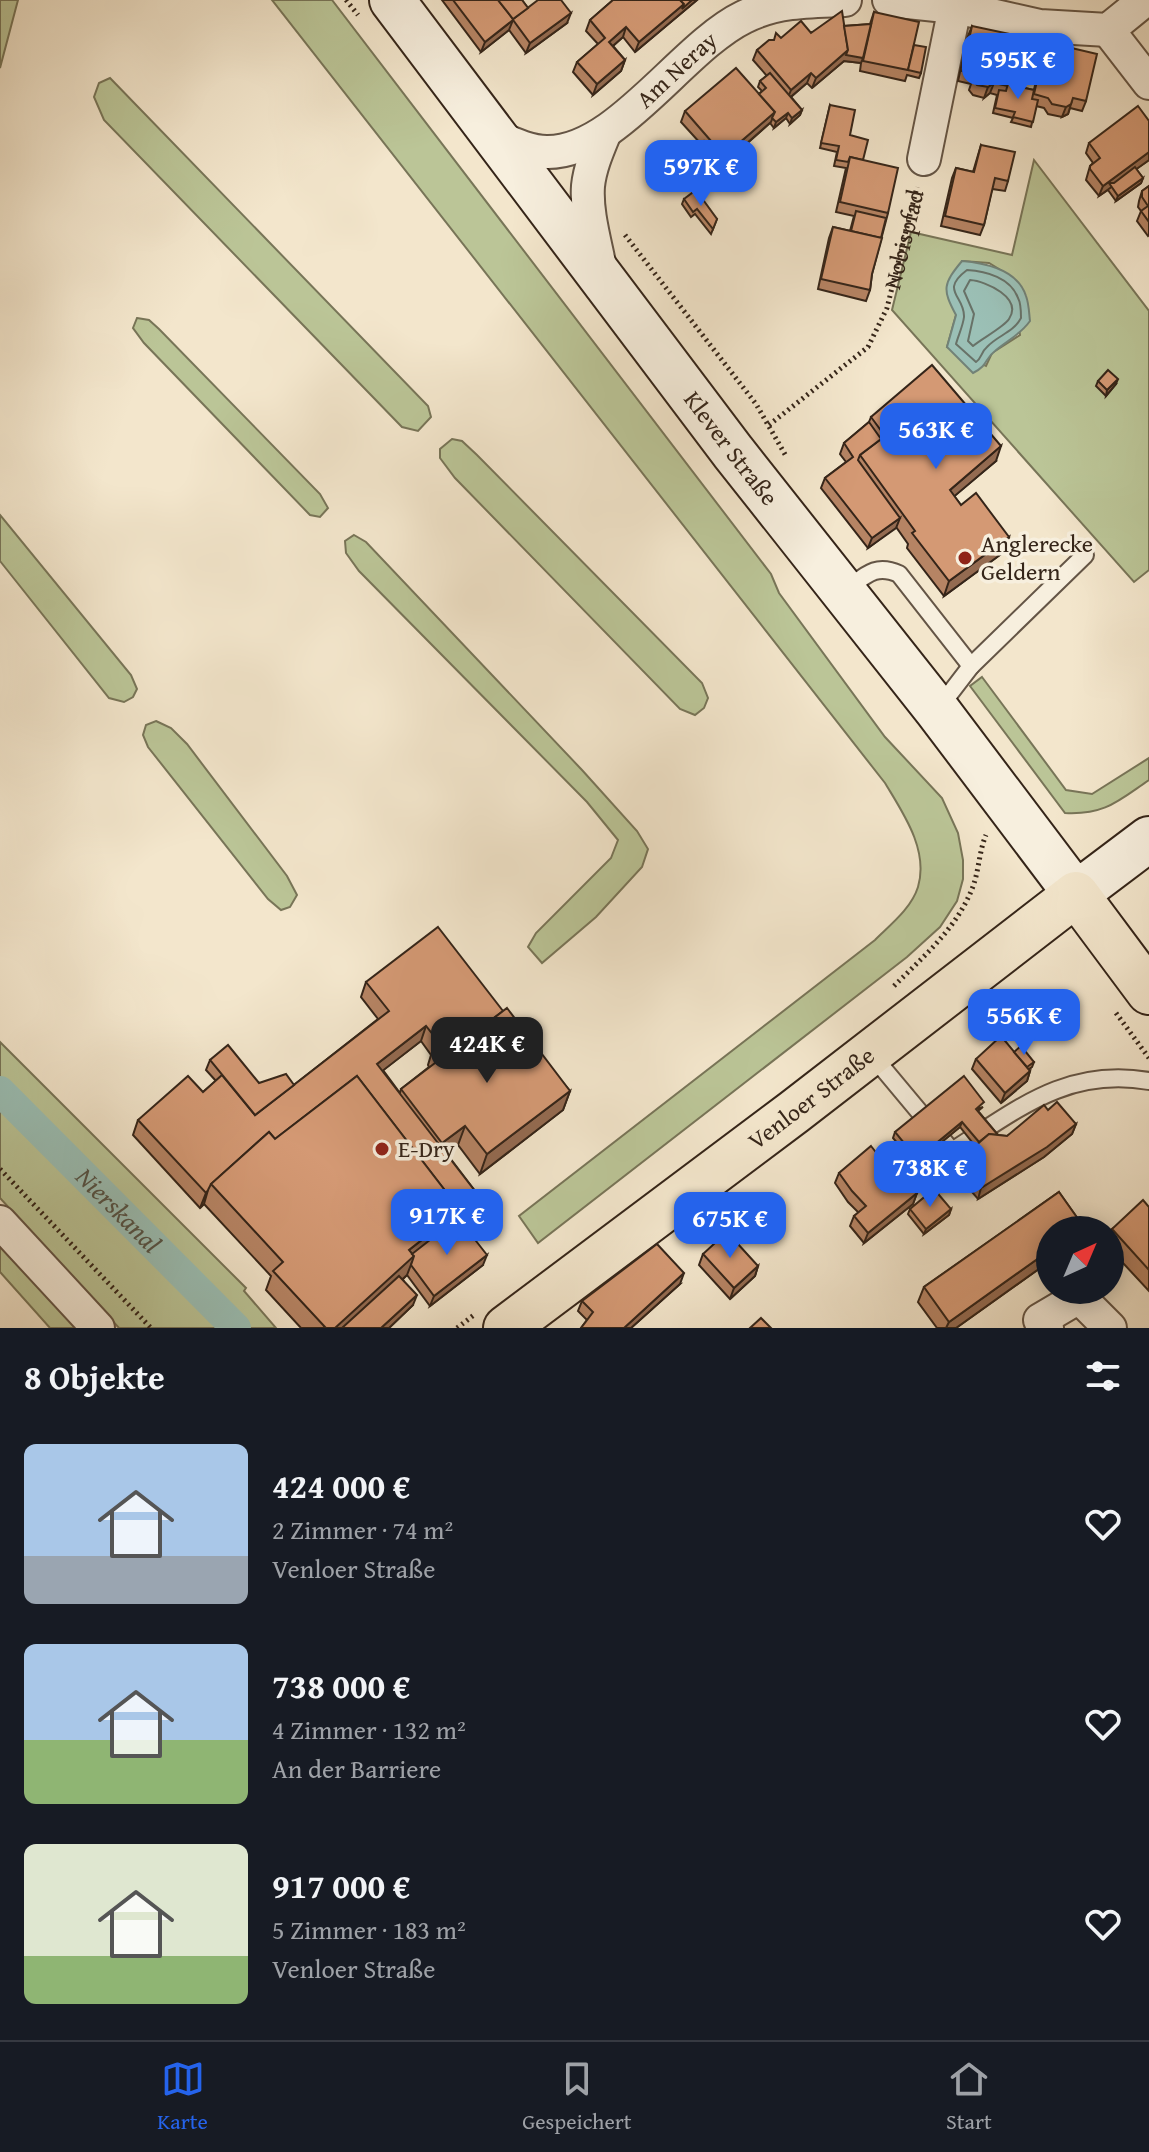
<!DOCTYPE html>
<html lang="de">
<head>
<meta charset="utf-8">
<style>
	:root { --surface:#171b24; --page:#20242c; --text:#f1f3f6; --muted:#9ea1a6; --line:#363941; --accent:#2563eb }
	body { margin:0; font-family:"Gentium Book Plus",serif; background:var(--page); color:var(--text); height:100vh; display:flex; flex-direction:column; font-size:30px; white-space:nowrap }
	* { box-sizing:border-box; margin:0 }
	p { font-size:26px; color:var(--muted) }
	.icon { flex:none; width:44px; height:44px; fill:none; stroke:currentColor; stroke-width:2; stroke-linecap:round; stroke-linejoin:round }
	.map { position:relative; height:1328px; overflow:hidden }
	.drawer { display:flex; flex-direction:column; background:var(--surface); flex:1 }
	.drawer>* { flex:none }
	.needle { width:52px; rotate:44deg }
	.buttons { position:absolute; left:1036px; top:1216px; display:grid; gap:16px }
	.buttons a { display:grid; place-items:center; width:88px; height:88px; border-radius:50%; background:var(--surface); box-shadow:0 4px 20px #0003; font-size:40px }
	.price { position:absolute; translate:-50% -68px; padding:0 18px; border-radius:16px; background:var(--accent); color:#fff; font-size:26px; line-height:52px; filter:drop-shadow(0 2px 4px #0008) }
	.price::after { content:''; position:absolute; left:50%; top:48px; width:24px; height:18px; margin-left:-12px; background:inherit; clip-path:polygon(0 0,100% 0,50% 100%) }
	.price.on { background:#222; color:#fff }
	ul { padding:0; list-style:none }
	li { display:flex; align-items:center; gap:24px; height:200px; padding:0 24px }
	li span { display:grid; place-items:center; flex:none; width:224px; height:160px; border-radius:12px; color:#555 }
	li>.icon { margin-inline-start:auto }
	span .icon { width:96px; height:96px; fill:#fffc; stroke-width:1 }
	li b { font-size:34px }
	h2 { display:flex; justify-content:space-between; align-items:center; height:96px; padding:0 24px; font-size:34px }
	.dock { display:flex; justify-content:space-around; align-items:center; height:112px; border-top:2px solid var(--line); background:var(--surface); font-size:22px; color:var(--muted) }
	.dock a { display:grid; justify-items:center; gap:4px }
	.dock .on { color:var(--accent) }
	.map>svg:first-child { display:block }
	.green { fill:#bbc597; stroke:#787558; stroke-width:2; fill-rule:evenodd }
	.water { fill:#9bc0b6; stroke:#728277; stroke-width:2 }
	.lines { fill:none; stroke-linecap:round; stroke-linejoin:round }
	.shore { stroke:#687268; stroke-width:2 }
	.canal { stroke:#9bc0b6; stroke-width:30 }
	.lane-casing { stroke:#645546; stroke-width:20 }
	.street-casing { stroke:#645546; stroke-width:36 }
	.secondary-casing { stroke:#352519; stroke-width:48 }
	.primary-casing { stroke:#352519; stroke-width:48 }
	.path { stroke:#352519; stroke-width:5; stroke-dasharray:2 4; stroke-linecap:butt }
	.lane { stroke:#f7efde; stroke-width:16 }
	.street { stroke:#f7efde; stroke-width:32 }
	.secondary { stroke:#f7efde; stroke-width:44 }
	.primary { stroke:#f3e6cc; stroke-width:44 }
	.wall { fill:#b68464; stroke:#352519; stroke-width:2; fill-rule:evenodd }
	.shaded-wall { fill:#946b51; stroke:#352519; stroke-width:2 }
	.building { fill:#d49974; stroke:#352519; stroke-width:2 }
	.poi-dot { fill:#8f2418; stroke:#f7efde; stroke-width:3 }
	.labels { text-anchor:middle; stroke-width:7; stroke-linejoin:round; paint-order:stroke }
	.street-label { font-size:24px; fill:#352519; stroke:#f7efde }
	.poi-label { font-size:24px; fill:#352519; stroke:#f7efde; text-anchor:start }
	.water-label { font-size:26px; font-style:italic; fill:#545448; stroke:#f7efde }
</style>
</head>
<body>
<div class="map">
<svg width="1149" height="1328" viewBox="0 0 1149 1328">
	<rect width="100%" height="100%" fill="#f3e6cc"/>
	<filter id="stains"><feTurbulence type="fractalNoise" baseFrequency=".0025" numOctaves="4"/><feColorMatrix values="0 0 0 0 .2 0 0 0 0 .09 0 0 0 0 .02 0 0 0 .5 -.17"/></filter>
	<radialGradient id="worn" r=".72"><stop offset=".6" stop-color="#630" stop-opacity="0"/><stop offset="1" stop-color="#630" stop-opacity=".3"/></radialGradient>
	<g class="green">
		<polygon points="0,0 18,0 0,68"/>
		<path d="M272 0H332L771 574 779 593 885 737 942 798 958 833 963 860V879L957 901 940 927 907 957 538 1243 519 1216 875 940C890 925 911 909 918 887 929 850 903 813 885 783Z"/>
		<polygon points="110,78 428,406 431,417 418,431 402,427 104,120 94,97 99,83"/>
		<path d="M1034 160 1149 311V570L1134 582 892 310 911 232 1012 255ZM962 261 989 263 1012 277 1020 335 992 353 986 366 947 347 956 315Z"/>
		<polygon points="137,318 149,320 159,329 320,494 328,508 320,517 310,515 144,343 133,328"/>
		<polygon points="452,439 462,441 477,455 702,683 708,698 704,708 695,715 680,709 455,478 440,458 440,449"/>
		<polygon points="0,515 131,675 137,689 133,697 124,702 109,698 0,561"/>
		<polygon points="354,535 366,542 582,770 637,831 648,849 642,867 596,917 542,963 528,947 536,933 611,858 618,840 587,802 359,571 346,553 345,541"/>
		<path d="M982 677 1066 790 1092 794 1149 758V780C1118 801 1105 815 1065 813L970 686Z"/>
		<polygon points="156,721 171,728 187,744 287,876 297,895 290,907 281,910 268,899 148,747 143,735 146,725"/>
		<polygon points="0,1042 246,1288 244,1291 276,1328 119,1328 0,1198"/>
		<polygon points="0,1243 78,1328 50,1328 0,1272"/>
	</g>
	<path class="water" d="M962 261C985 263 1018 270 1026 296 1029 304 1029 313 1030 321 1020 335 1008 340 995 351 984 359 989 365 973 373L947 347 956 315C942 289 943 284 962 261Z"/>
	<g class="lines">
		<g class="shore">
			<path d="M967 270C986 271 1011 278 1018 298 1021 303 1021 312 1021 318 1013 333 998 335 987 347 981 352 982 358 976 362L956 344C958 336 963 326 964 317 965 296 939 291 967 270Z"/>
			<path d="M970 280C986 281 1023 298 1009 319 1004 327 981 339 973 346L968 341 974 314 964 291Z"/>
		</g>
		<path class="canal" id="s1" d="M0 1091 236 1328"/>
		<defs>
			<g id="lane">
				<path d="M846 590C865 576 875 563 899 574L971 666 1085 555"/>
				<polyline points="938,709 971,666"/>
				<path d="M871 1054 952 1151C1018 1109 1067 1067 1149 1081"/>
			</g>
			<g id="street">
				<polyline points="889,0 955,7 1040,26 1108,30 1145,0"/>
				<polyline points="1108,30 1149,83"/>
				<path id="s3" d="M495 136C511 143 529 152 547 152 617 153 682 47 744 17 776 1 810 1 845 0"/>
				<polyline points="924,159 955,7"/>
				<path d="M601 273C596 245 586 214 588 186 590 167 598 149 605 132"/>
				<polyline points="0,1222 98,1328"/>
				<polyline points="1047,1328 1040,1320 1079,1297 1110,1328"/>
			</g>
			<g id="secondary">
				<path id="s4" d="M392 0 733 452 937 710 1076 894 1149 839"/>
			</g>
			<g id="primary">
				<path id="s5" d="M506 1328 794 1112 1076 894 1149 992"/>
			</g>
		</defs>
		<use href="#lane" class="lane-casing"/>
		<use href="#street" class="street-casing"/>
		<use href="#secondary" class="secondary-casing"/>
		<use href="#primary" class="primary-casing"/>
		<g class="path">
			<polyline points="346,0 358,15"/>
			<polyline points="625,235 756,404 786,456"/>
			<path id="s2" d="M769 425 868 347 887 308 917 187"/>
			<path d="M894 986C923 957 956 929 972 889 979 872 979 851 986 835"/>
			<polyline points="1116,1013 1149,1058"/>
			<polyline points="0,1169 151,1328"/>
			<polyline points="457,1328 474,1315"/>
		</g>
		<use href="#lane" class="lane"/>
		<use href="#street" class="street"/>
		<use href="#secondary" class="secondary"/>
		<use href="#primary" class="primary"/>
	</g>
	<g class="wall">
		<polygon points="442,0 522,0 528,8 567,23 526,53 509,30 481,52"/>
		<polygon points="613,0 697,0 635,52 623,37 613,46 625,60 621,71 593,95 573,72 577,62 598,44 586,31 590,20"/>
		<polygon points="874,12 914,45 921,73 919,78 907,75 905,81 860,71 861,63 844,61 812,88 807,83 791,97 802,110 800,115 790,124 786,118 774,128 770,123 725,163 726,165 725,170 706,186 683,163 685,158 701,144 681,122 685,111 759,94 762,91 758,87 760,81 767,76 753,60 757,50 774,40 781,38 844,26 870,24"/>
		<polygon points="972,26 1009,80 1020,87 1034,90 1042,52 1046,42 1086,101 1082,111 1070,108 1068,114 1062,117 1048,114 1044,108 1036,106 1031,127 1011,122 1013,118 993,113 997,95 990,93 984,98 973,95 969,90 971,84 958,81 968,36"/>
		<polygon points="830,105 850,135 863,160 888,213 872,274 870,290 866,301 818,289 829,238 833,227 850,231 854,216 836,212 846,168 834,166 837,152 820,148"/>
		<polygon points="1149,121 1149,160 1136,169 1143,178 1141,183 1116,201 1108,190 1099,196 1086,180 1090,166 1093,163 1086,153 1089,143"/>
		<polygon points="981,145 1008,181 1005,191 992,189 984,225 980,235 941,226 952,178 956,168 973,172"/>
		<polygon points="1149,186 1149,235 1148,236 1137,221 1141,211 1138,207 1139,201 1142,191"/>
		<polygon points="684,199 717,219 711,234 695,214 691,217 682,204"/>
		<polygon points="1098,381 1116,384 1106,396 1096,386"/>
		<polygon points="871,417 996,461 954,496 961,505 1009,537 1004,552 944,596 907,548 908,544 896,527 868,548 821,488 825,478 846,462 840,454 844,443 869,422"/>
		<path d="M366 982 503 1011 570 1091 563 1110 480 1174 458 1145 447 1154 485 1204 480 1219 467 1229 483 1265 430 1306 407 1275 403 1279 413 1305 389 1328H301L266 1290 271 1276 204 1204 200 1208 133 1135 138 1120 203 1092 216 1081 206 1070 210 1060 259 1083 294 1085 378 1019 361 997ZM421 1041 431 1055 428 1065 429 1067 401 1089 400 1093 383 1070Z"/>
		<polygon points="1014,1052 1034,1062 1032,1067 1029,1069 1030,1071 1027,1081 1001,1103 972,1069 976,1059"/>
		<polygon points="983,1107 978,1111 998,1135 1007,1136 1048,1110 1076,1124 1072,1134 1044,1157 978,1199 954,1171 958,1161 975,1146 960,1127 915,1164 893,1138 895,1132"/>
		<polygon points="839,1173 898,1180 917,1193 913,1204 864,1243 850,1226 854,1216 859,1213 848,1202 835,1183"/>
		<polygon points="1059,1192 1083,1226 1082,1230 1050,1230 1050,1261 956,1328 937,1328 918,1302 924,1287"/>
		<polygon points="1149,1207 1149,1291 1110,1249 1110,1233 1112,1229"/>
		<polygon points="910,1209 951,1209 949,1215 924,1234 908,1214"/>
		<polygon points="703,1254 758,1266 755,1276 730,1299 699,1265"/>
		<polygon points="680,1284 631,1328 581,1328 587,1320 578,1311 582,1301"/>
	</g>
	<g class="shaded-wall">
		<polygon points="692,0 697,0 635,52 639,42 684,4"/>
		<polygon points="571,13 567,23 526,53 530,43"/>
		<polygon points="513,20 509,30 481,52 485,42"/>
		<polygon points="626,27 623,37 606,52 609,42"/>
		<polygon points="848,50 863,58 861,63 844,61 812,88 816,78"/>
		<polygon points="625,60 621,71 593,95 597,84"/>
		<polygon points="811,73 807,83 787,100 791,90"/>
		<polygon points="994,83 990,93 984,98 988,87"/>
		<polygon points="1071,104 1068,114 1062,117 1066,107"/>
		<polygon points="802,110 800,115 790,124 792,118"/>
		<polygon points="775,112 771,122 720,167 724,156"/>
		<polygon points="788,113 786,118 774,128 776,122"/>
		<polygon points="1149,152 1149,160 1099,196 1103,186"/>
		<polygon points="726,165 725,170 706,186 708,181"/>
		<polygon points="1143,178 1141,183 1116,201 1118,196"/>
		<polygon points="1118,379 1116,384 1106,396 1107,390"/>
		<polygon points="1001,446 996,461 944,505 950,490"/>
		<polygon points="900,518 896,528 868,548 872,538"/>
		<polygon points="1009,537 1004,552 944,596 949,581"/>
		<polygon points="426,1026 421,1041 372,1079 377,1064"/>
		<polygon points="1030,1071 1027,1081 1001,1103 1005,1093"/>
		<polygon points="570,1091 563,1110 480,1174 487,1154"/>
		<polygon points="962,1122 960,1127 915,1164 917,1159"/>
		<polygon points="1076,1124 1072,1134 1044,1157 978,1199 981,1188"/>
		<polygon points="465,1126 458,1145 435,1163 442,1143"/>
		<polygon points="208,1190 204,1204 200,1208 206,1193"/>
		<polygon points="917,1193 913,1204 864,1243 868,1233"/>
		<polygon points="485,1204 480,1219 460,1235 466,1220"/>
		<polygon points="951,1209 949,1215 924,1234 926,1229"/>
		<polygon points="460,1210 453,1230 412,1262 407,1275 349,1328 335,1328 409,1250"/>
		<polygon points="1050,1250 1050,1261 956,1328 946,1328 949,1322"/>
		<polygon points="487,1255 483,1265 430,1306 434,1296"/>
		<polygon points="758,1266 755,1276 730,1299 734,1288"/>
		<polygon points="684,1273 680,1284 631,1328 624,1328"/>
		<polygon points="417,1295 413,1305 389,1328 381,1328"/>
	</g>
	<g class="building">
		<polygon points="453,0 498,0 513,19 538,0 561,0 571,13 530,43 513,20 485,42"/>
		<polygon points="498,0 522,0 528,8 513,19"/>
		<polygon points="613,0 680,0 684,4 639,42 626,27 609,42 625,60 597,84 577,62 605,38 590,20"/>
		<polygon points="680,0 692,0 682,9 684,4"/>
		<polygon points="842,11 848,50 816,78 811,73 791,90 757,50 769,40 774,40 776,33 781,38 801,21 811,33"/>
		<polygon points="874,12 919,22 908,70 863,61"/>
		<polygon points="871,24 863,58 846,55 848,50 844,26"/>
		<polygon points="972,26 1019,36 1008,86 994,83 988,87 977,85 973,80 974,74 962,71"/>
		<polygon points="1046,42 1097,54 1086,101 1073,98 1071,104 1066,107 1052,104 1048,98 1034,94"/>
		<polygon points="914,45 926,47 921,73 908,70"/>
		<polygon points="736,68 775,112 724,156 685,111"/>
		<polygon points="770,73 802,110 792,118 788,113 776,122 772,118 775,112 759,94 766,88 760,81"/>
		<polygon points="1009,80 1021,82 1020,87 1034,90 1032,99 1038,100 1033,122 1013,117 1015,112 995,108 999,90 1006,91"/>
		<polygon points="830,105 855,110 850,135 868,140 863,160 850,157 848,162 836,160 839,146 821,143"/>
		<polygon points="1138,106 1149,121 1149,152 1103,186 1090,169 1090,166 1100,158 1089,143"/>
		<polygon points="704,141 726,165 708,181 685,158"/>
		<polygon points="981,145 1015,152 1008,181 995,178 984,225 945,216 956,168 974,172"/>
		<polygon points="850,157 898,168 888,213 840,202"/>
		<polygon points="1135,167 1143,178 1118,196 1109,183 1114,183"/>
		<polygon points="1149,186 1149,222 1141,211 1148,206 1142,197 1142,191"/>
		<polygon points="696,190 717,219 713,229 697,209 693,212 684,199"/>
		<polygon points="856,211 886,218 881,238 851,231"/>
		<polygon points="833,227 882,238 872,274 870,290 821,279"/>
		<polygon points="932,365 1001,446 950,490 961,505 976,493 1009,537 949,581 912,533 915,531 860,455 885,436 871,417"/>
		<polygon points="1108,370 1118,379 1107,390 1098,381"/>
		<polygon points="869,422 881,439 860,455 858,460 900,518 872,538 825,478 853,457 844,443"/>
		<polygon points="438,927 503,1011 440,1059 433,1050 441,1045 426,1026 377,1064 485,1204 466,1220 459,1214 460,1210 357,1076 275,1139 269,1132 211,1184 208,1190 206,1193 138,1120 188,1076 203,1092 222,1075 255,1115 389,1011 366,982"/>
		<polygon points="507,1008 570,1091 487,1154 465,1126 442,1143 401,1089"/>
		<polygon points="1001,1036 1030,1071 1005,1093 976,1059"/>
		<polygon points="228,1045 259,1083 286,1074 294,1085 255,1115 210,1060"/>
		<polygon points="1021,1046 1034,1062 1027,1067 1014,1052"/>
		<polygon points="357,1076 460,1210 409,1250 414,1256 335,1328 323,1328 325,1327 273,1271 283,1262 211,1184 269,1132 275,1139"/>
		<polygon points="964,1076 984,1102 976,1109 998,1135 989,1134 979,1142 962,1122 917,1159 895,1132"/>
		<polygon points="1057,1102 1076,1124 1047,1147 981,1188 958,1161 989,1134 1007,1136 1044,1105 1048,1110"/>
		<polygon points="871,1146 898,1180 903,1176 917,1193 868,1233 854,1216 866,1206 852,1191 839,1173"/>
		<polygon points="934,1189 951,1209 926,1229 910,1209"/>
		<polygon points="1059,1192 1083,1226 1078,1230 1050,1230 1050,1250 949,1322 924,1287"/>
		<polygon points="1143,1200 1149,1207 1149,1270 1112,1229"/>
		<polygon points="458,1218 487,1255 434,1296 411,1265 414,1256 412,1254"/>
		<polygon points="727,1232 758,1266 734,1288 703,1254"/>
		<polygon points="657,1244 684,1273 624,1328 581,1328 593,1312 582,1301"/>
		<polygon points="399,1276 417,1295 381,1328 342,1328"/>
		<polygon points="761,1318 771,1328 750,1328"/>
	</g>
	<g class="poi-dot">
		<circle cx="965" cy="558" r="8"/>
		<circle cx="382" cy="1149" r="8"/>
	</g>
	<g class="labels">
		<g class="street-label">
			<text dy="8" stroke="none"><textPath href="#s3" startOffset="212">Am Neray</textPath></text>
			<text dy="8" stroke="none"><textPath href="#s2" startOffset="240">Nobispfad</textPath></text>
			<text dy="8" stroke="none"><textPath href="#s4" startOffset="562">Klever Straße</textPath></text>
			<text dy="8" stroke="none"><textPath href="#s5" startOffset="382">Venloer Straße</textPath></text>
		</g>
		<g class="poi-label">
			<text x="981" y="552">Anglerecke<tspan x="981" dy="28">Geldern</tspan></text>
			<text x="398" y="1157">E-Dry</text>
		</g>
		<g class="water-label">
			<text dy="9" stroke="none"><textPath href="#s1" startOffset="168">Nierskanal</textPath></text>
		</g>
	</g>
	<rect width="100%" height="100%" filter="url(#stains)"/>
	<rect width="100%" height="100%" fill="url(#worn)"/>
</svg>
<div class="buttons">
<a><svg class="needle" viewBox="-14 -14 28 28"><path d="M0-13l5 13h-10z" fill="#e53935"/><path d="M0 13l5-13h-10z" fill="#9ea1a6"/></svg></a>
</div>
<b class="price" style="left:1018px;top:101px">595K €</b>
<b class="price" style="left:701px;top:208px">597K €</b>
<b class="price" style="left:936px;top:471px">563K €</b>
<b class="price" style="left:1024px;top:1057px">556K €</b>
<b class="price on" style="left:487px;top:1085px">424K €</b>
<b class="price" style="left:930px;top:1209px">738K €</b>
<b class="price" style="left:447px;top:1257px">917K €</b>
<b class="price" style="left:730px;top:1260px">675K €</b>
</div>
<section class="drawer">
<h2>8 Objekte<svg class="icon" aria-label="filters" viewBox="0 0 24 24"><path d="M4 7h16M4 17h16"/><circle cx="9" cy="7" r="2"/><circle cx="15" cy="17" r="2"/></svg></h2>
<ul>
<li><span style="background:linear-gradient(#a9c7e8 70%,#9aa5b1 0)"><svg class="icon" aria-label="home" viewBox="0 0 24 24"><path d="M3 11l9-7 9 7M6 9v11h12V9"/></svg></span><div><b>424 000 €</b><p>2 Zimmer · 74 m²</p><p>Venloer Straße</p></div><svg class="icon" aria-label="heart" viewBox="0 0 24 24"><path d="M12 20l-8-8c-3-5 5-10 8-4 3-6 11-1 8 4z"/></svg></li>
<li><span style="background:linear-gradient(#a9c7e8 60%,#8fb573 0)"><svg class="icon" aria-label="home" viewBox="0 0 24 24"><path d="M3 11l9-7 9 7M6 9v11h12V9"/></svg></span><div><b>738 000 €</b><p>4 Zimmer · 132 m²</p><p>An der Barriere</p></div><svg class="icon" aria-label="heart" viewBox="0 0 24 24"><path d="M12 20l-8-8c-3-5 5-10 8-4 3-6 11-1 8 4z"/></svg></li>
<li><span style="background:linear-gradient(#dfe7d0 70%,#8fb573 0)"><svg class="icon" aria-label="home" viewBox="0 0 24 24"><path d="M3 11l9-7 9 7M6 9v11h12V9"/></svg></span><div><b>917 000 €</b><p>5 Zimmer · 183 m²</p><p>Venloer Straße</p></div><svg class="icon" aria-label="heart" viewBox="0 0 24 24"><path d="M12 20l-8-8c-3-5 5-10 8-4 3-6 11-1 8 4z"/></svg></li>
</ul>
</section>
<nav class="dock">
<a class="on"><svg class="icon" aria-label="map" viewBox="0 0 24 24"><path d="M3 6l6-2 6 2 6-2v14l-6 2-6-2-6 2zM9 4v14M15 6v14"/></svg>Karte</a>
<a><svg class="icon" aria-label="saved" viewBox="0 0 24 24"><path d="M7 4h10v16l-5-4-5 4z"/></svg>Gespeichert</a>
<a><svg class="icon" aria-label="home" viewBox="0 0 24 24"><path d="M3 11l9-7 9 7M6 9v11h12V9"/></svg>Start</a>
</nav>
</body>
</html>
